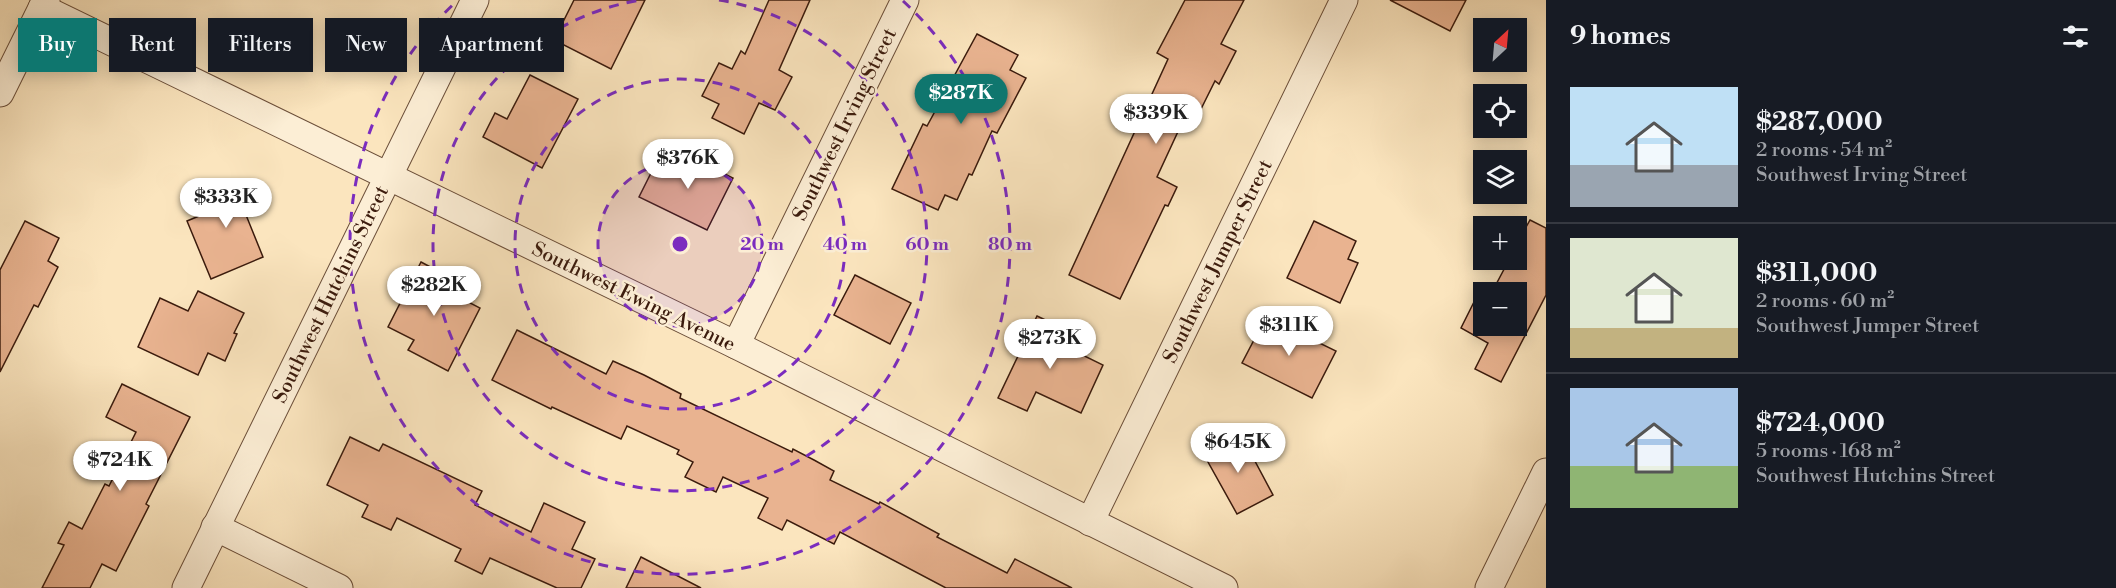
<!DOCTYPE html>
<html lang="en">
<head>
<meta charset="utf-8">
<style>
	:root { --surface:#171b24; --page:#20242c; --text:#f1f3f6; --muted:#9ea1a6; --line:#363941; --accent:#0f766e }
	body { margin:0; font-family:"Libre Bodoni",serif; background:var(--page); color:var(--text); height:100vh; display:flex; flex-direction:column; font-size:22px; white-space:nowrap }
	* { box-sizing:border-box; margin:0 }
	p { font-size:20px; color:var(--muted) }
	.icon { flex:none; width:33px; height:33px; fill:none; stroke:currentColor; stroke-width:2; stroke-linecap:round; stroke-linejoin:round }
	.map { position:relative; flex:1; overflow:hidden }
	.drawer { display:flex; flex-direction:column; background:var(--surface); width:570px }
	.drawer>* { flex:none }
	.top-card { position:absolute; left:18px; top:18px; width:570px; height:54px; display:flex; gap:12px }
	.needle { width:39px; rotate:26deg }
	.controls { position:absolute; left:1473px; top:18px; display:grid; gap:12px }
	.controls a { display:grid; place-items:center; width:54px; height:54px; border-radius:0px; background:var(--surface); box-shadow:0 3px 15px #0003; font-size:30px }
	.price { position:absolute; translate:-50% -51px; padding:0 14px; border-radius:21px; background:#fff; color:#222; font-size:20px; line-height:39px; filter:drop-shadow(0 2px 3px #0008) }
	.price::after { content:''; position:absolute; left:50%; top:36px; width:18px; height:14px; margin-left:-9px; background:inherit; clip-path:polygon(0 0,100% 0,50% 100%) }
	.price.active { background:var(--accent); color:#fff }
	ul { padding:0; list-style:none }
	li { display:flex; align-items:center; gap:18px; height:150px; padding:0 24px }
	li+li { border-top:2px solid var(--line) }
	li span { display:grid; place-items:center; flex:none; width:168px; height:120px; border-radius:0px; color:#555 }
	li>.icon { margin-inline-start:auto }
	span .icon { width:72px; height:72px; fill:#fffc; stroke-width:1 }
	li b { font-size:26px }
	h2 { display:flex; justify-content:space-between; align-items:center; height:72px; padding:0 24px; font-size:26px }
	.chip { padding:0 21px; border-radius:0px; background:var(--surface); box-shadow:0 3px 15px #0003; font-size:21px; line-height:54px }
	.chip.active { background:var(--accent); color:#fff }
	main { display:flex; flex:1; min-height:0 }
	.map>svg:first-child { display:block }
	.building { fill:#e9b390; stroke:#3b1b0d; stroke-width:1.5 }
	.lines { fill:none; stroke-linecap:round; stroke-linejoin:round }
	.minor-casing { stroke:#6b4e39; stroke-width:29 }
	.minor { stroke:#fceed5; stroke-width:27 }
	.ring { fill:none; stroke:#7b2cbf; stroke-width:3; stroke-dasharray:10 8 }
	.labels { text-anchor:middle; stroke-width:5; stroke-linejoin:round; paint-order:stroke }
	.street-label { font-size:20px; fill:#3b1b0d; stroke:#fceed5 }
	.centre { fill:#7b2cbf; stroke:#fceed5; stroke-width:3 }
	.ring-label { font-size:18px; text-anchor:middle; font-weight:bold; fill:#7b2cbf; stroke:#fceed5; stroke-width:5; stroke-linejoin:round; paint-order:stroke }
</style>
</head>
<body>
<main>
<div class="map">
<svg width="1546" height="588" viewBox="0 0 1546 588">
	<rect width="100%" height="100%" fill="#fbe5be"/>
	<filter id="stains"><feTurbulence type="fractalNoise" baseFrequency=".00333" numOctaves="4"/><feColorMatrix values="0 0 0 0 .2 0 0 0 0 .09 0 0 0 0 .02 0 0 0 .5 -.17"/></filter>
	<radialGradient id="worn" r=".72"><stop offset=".6" stop-color="#630" stop-opacity="0"/><stop offset="1" stop-color="#630" stop-opacity=".3"/></radialGradient>
	<g class="building">
		<polygon points="574,0 645,0 611,69 554,40"/>
		<polygon points="769,0 810,0 779,70 792,77 775,110 759,103 744,134 712,118 719,104 702,96 719,63 732,69 741,51 745,54"/>
		<polygon points="1185,0 1244,0 1221,44 1236,51 1219,84 1215,81 1198,115 1188,110 1157,177 1177,187 1168,206 1165,205 1120,299 1069,275 1168,59 1157,53"/>
		<polygon points="1390,0 1466,0 1450,31"/>
		<polygon points="977,34 1018,55 1010,70 1026,78 997,133 992,131 972,175 969,174 957,200 945,195 938,210 892,189 923,124 927,126"/>
		<polygon points="530,75 578,99 542,168 483,137 495,113 507,119"/>
		<polygon points="677,150 733,178 707,230 639,197 653,169 664,175"/>
		<polygon points="245,179 258,210 246,215 263,257 211,279 187,221 199,216 193,200"/>
		<polygon points="1530,220 1546,228 1546,295 1501,382 1475,369 1488,343 1461,328 1476,298 1484,302 1484,326 1516,326 1516,292 1492,292 1509,260 1516,260 1516,245"/>
		<polygon points="25,221 59,238 48,261 58,267 38,307 34,305 0,372 0,270"/>
		<polygon points="1314,221 1356,241 1348,259 1358,263 1340,303 1287,278"/>
		<polygon points="421,262 453,279 447,291 480,308 448,371 408,350 414,340 388,327"/>
		<polygon points="855,275 911,303 890,344 834,315"/>
		<polygon points="198,291 244,313 234,333 237,334 225,361 208,353 198,375 138,347 160,298 188,311"/>
		<polygon points="1037,316 1073,333 1066,347 1103,365 1081,413 1036,392 1027,411 998,398"/>
		<polygon points="1266,317 1336,351 1312,398 1242,363"/>
		<polygon points="517,330 606,374 613,361 644,375 681,394 680,398 792,452 793,449 814,460 834,471 830,480 879,504 880,502 939,534 937,537 1007,573 1015,559 1072,588 946,588 840,532 834,544 787,520 782,530 758,518 768,498 723,477 716,492 685,477 693,462 677,454 679,450 627,426 621,439 552,407 551,409 492,380"/>
		<polygon points="122,384 190,417 146,504 149,506 116,571 102,564 90,588 42,588 64,545 58,543 69,522 82,529 105,484 109,486 136,432 106,417"/>
		<polygon points="1240,433 1273,495 1237,514 1203,453"/>
		<polygon points="350,437 379,451 383,444 482,491 475,505 531,532 544,503 585,522 572,549 595,559 581,588 557,588 490,558 482,574 455,561 461,549 397,518 391,530 362,517 368,505 327,485"/>
		<polygon points="641,557 701,588 626,588"/>
	</g>
	<g class="lines">
		<defs>
			<g id="minor">
				<polyline points="42,8 736,345 1224,588"/>
				<polyline points="0,93 46,0"/>
				<polyline points="736,345 905,0"/>
				<polyline points="1090,522 1344,0"/>
				<polyline points="215,527 339,588"/>
				<polyline points="186,588 475,0"/>
				<polyline points="1489,588 1546,472"/>
			</g>
		</defs>
		<use href="#minor" class="minor-casing"/>
		<use href="#minor" class="minor"/>
	</g>
	<circle cx="680" cy="244" r="82" fill="#7b2cbf" fill-opacity=".12"/>
	<g class="ring">
		<circle cx="680" cy="244" r="82"/>
		<circle cx="680" cy="244" r="165"/>
		<path d="M719 0A247 247 0 1 1 641 0"/>
		<path d="M903 1A330 330 0 1 1 457 1"/>
	</g>
	<g class="labels">
		<g class="street-label">
			<text transform="translate(844 124) rotate(-64)" y="7">Southwest Irving Street</text>
			<text transform="translate(1217 261) rotate(-64)" y="7">Southwest Jumper Street</text>
			<text transform="translate(330 294) rotate(-64)" y="7">Southwest Hutchins Street</text>
			<text transform="translate(634 296) rotate(26)" y="7">Southwest Ewing Avenue</text>
		</g>
	</g>
	<circle cx="680" cy="244" r="9" class="centre"/>
	<g class="ring-label">
		<text x="762" y="250">20 m</text>
		<text x="845" y="250">40 m</text>
		<text x="927" y="250">60 m</text>
		<text x="1010" y="250">80 m</text>
	</g>
	<rect width="100%" height="100%" filter="url(#stains)"/>
	<rect width="100%" height="100%" fill="url(#worn)"/>
</svg>
<div class="controls">
<a><svg class="needle" viewBox="-14 -14 28 28"><path d="M0-13l5 13h-10z" fill="#e53935"/><path d="M0 13l5-13h-10z" fill="#9ea1a6"/></svg></a>
<a><svg class="icon" aria-label="locate" viewBox="0 0 24 24"><circle cx="12" cy="12" r="6"/><path d="M12 2v4M12 18v4M2 12h4M18 12h4"/></svg></a>
<a><svg class="icon" aria-label="layers" viewBox="0 0 24 24"><path d="M12 4l9 5-9 5-9-5zM3 14l9 5 9-5"/></svg></a>
<a>+</a>
<a>−</a>
</div>
<b class="price active" style="left:961px;top:125px">$287K</b>
<b class="price" style="left:1156px;top:145px">$339K</b>
<b class="price" style="left:688px;top:190px">$376K</b>
<b class="price" style="left:226px;top:229px">$333K</b>
<b class="price" style="left:434px;top:317px">$282K</b>
<b class="price" style="left:1289px;top:357px">$311K</b>
<b class="price" style="left:1050px;top:370px">$273K</b>
<b class="price" style="left:1238px;top:474px">$645K</b>
<b class="price" style="left:120px;top:492px">$724K</b>
<div class="top-card">
<a class="chip active">Buy</a>
<a class="chip">Rent</a>
<a class="chip">Filters</a>
<a class="chip">New</a>
<a class="chip">Apartment</a>
</div>
</div>
<section class="drawer">
<h2>9 homes<svg class="icon" aria-label="filters" viewBox="0 0 24 24"><path d="M4 7h16M4 17h16"/><circle cx="9" cy="7" r="2"/><circle cx="15" cy="17" r="2"/></svg></h2>
<ul>
<li><span style="background:linear-gradient(#bfe0f5 65%,#9aa5b1 0)"><svg class="icon" aria-label="home" viewBox="0 0 24 24"><path d="M3 11l9-7 9 7M6 9v11h12V9"/></svg></span><div><b>$287,000</b><p>2 rooms · 54 m²</p><p>Southwest Irving Street</p></div></li>
<li><span style="background:linear-gradient(#dfe7d0 75%,#c2b280 0)"><svg class="icon" aria-label="home" viewBox="0 0 24 24"><path d="M3 11l9-7 9 7M6 9v11h12V9"/></svg></span><div><b>$311,000</b><p>2 rooms · 60 m²</p><p>Southwest Jumper Street</p></div></li>
<li><span style="background:linear-gradient(#a9c7e8 65%,#8fb573 0)"><svg class="icon" aria-label="home" viewBox="0 0 24 24"><path d="M3 11l9-7 9 7M6 9v11h12V9"/></svg></span><div><b>$724,000</b><p>5 rooms · 168 m²</p><p>Southwest Hutchins Street</p></div></li>
</ul>
</section>
</main>
</body>
</html>
